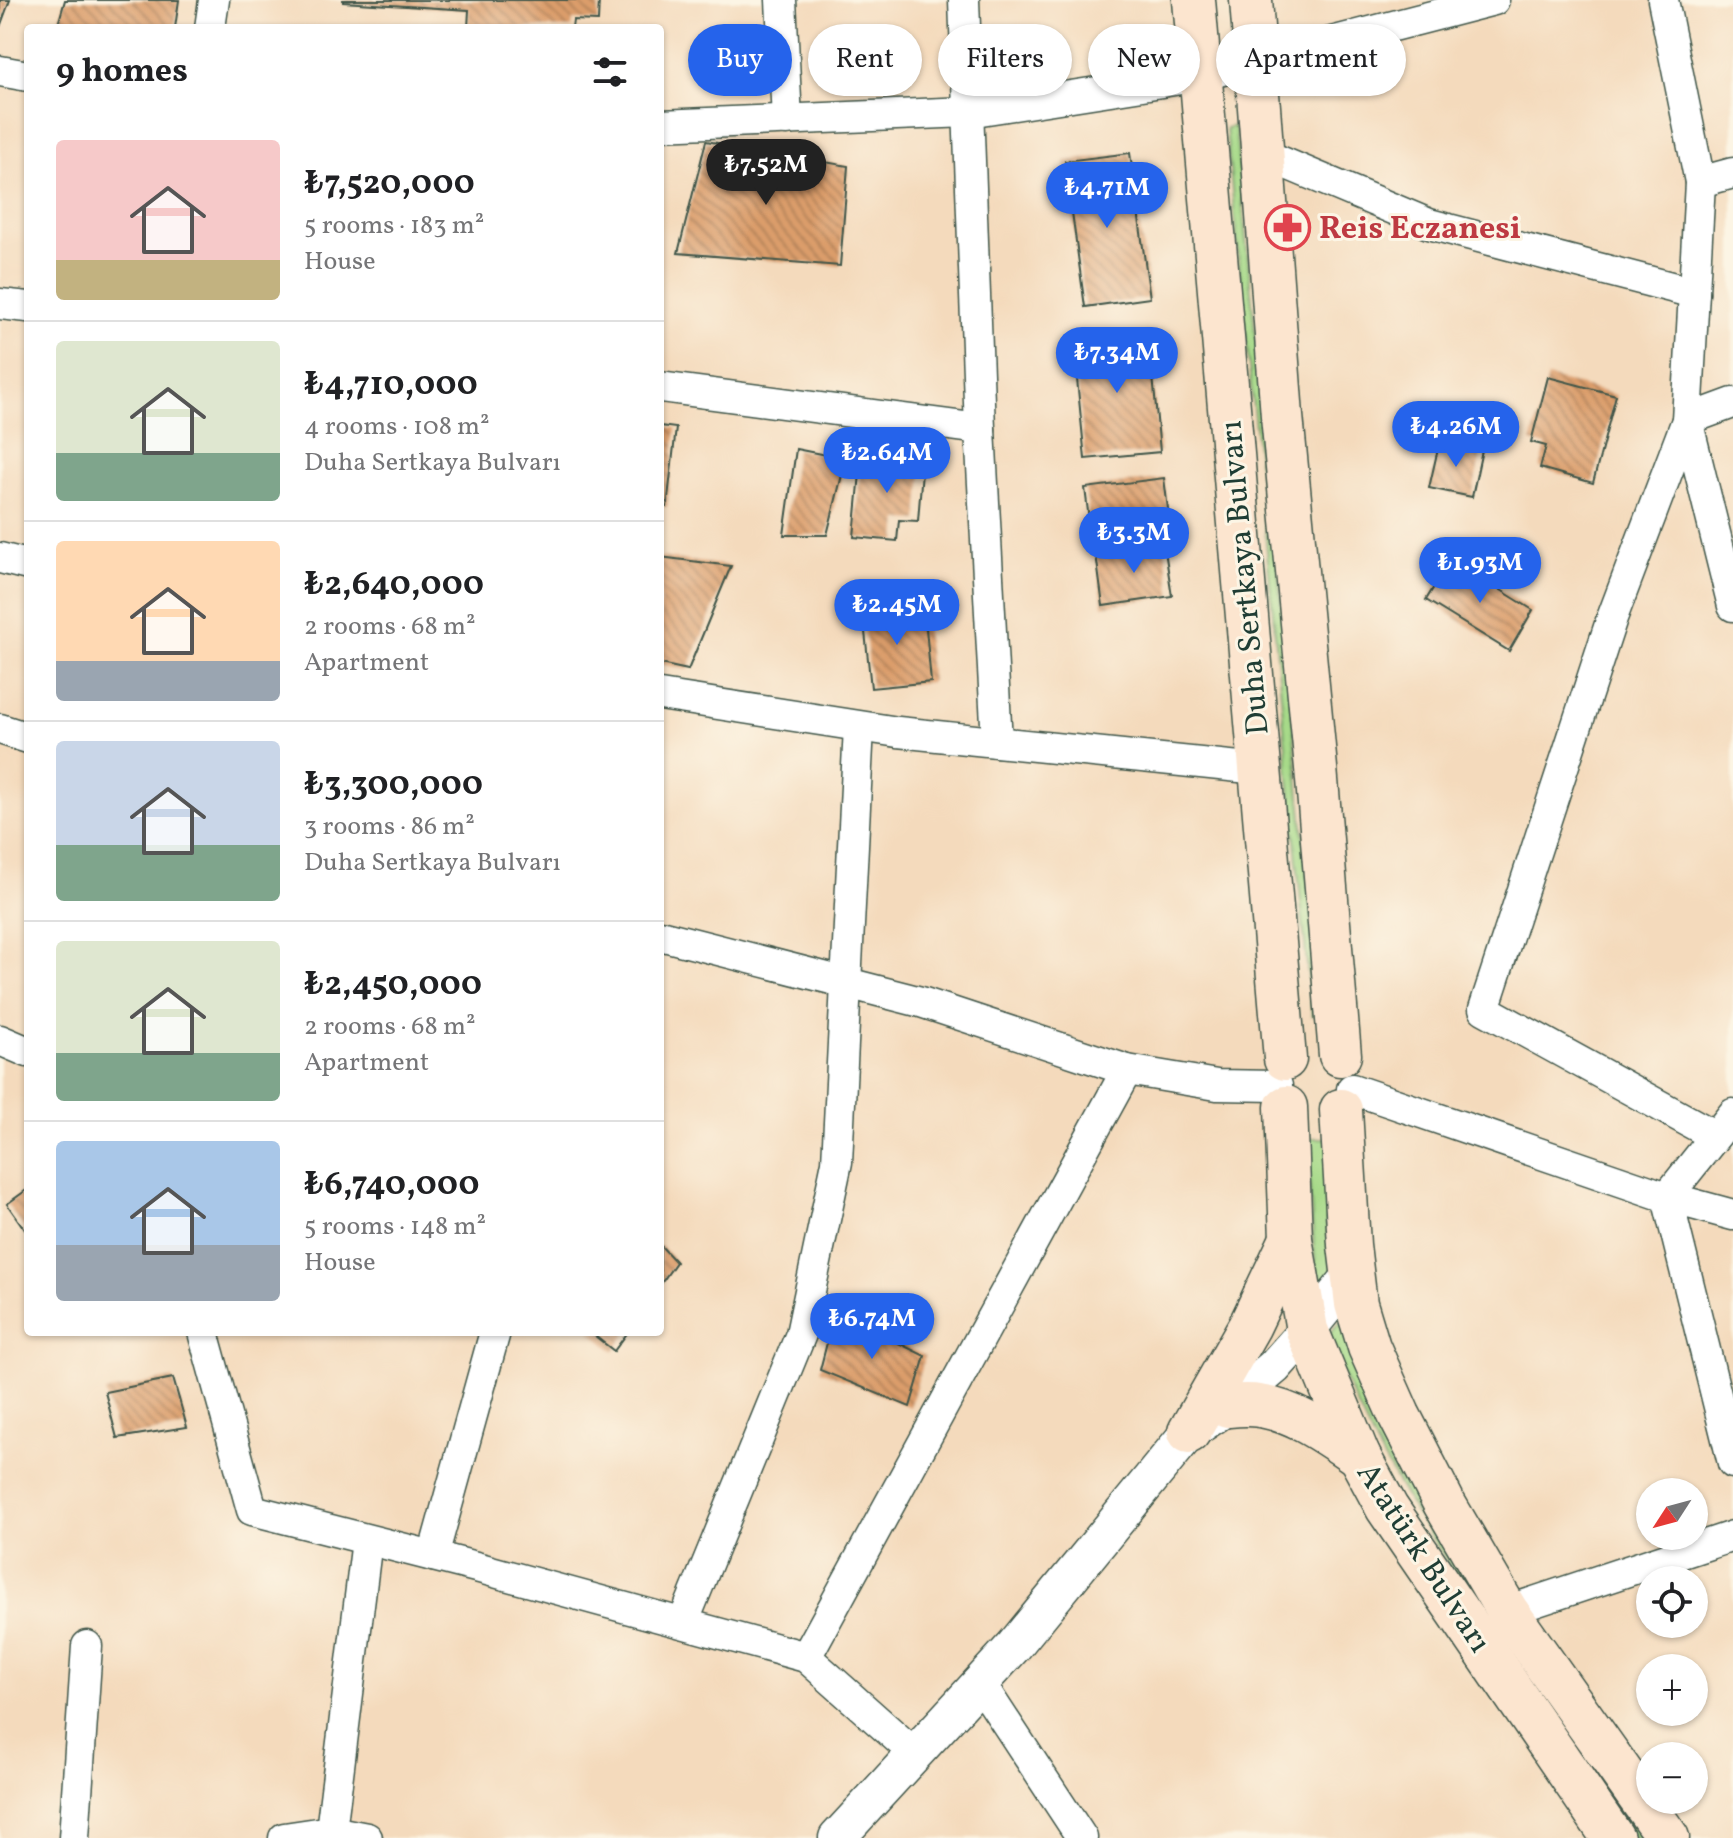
<!DOCTYPE html>
<html lang="en">
<head>
<meta charset="utf-8">
<style>
	:root { --surface:#fff; --page:#f2f2f2; --text:#202124; --muted:#757577; --line:#e0e0e0; --accent:#2563eb }
	body { margin:0; font-family:Vollkorn,serif; background:var(--page); color:var(--text); height:100vh; display:flex; flex-direction:column; font-size:30px; white-space:nowrap }
	* { box-sizing:border-box; margin:0 }
	p { font-size:26px; color:var(--muted) }
	.icon { flex:none; width:44px; height:44px; fill:none; stroke:currentColor; stroke-width:2; stroke-linecap:round; stroke-linejoin:round }
	.map { position:relative; flex:1; overflow:hidden }
	.side { position:absolute; left:24px; top:24px; width:640px; height:1312px; display:flex; flex-direction:column; background:var(--surface); border-radius:8px; box-shadow:0 2px 6px #0004 }
	.side>* { flex:none }
	.hud { position:absolute; left:688px; top:24px; width:760px; height:72px; display:flex; gap:16px }
	.needle { width:52px; rotate:234deg }
	.controls { position:absolute; left:1636px; top:1478px; display:grid; gap:16px }
	.controls a { display:grid; place-items:center; width:72px; height:72px; border-radius:50%; background:var(--surface); box-shadow:0 2px 6px #0004; font-size:40px }
	.price { position:absolute; translate:-50% -68px; padding:0 18px; border-radius:28px; background:var(--accent); color:#fff; font-size:26px; line-height:52px; filter:drop-shadow(0 2px 4px #0008) }
	.price::after { content:''; position:absolute; left:50%; top:48px; width:24px; height:18px; margin-left:-12px; background:inherit; clip-path:polygon(0 0,100% 0,50% 100%) }
	.price.active { background:#222; color:#fff }
	ul { padding:0; list-style:none }
	li { display:flex; align-items:center; gap:24px; height:200px; padding:0 32px }
	li+li { border-top:2px solid var(--line) }
	li span { display:grid; place-items:center; flex:none; width:224px; height:160px; border-radius:8px; color:#555 }
	li>.icon { margin-inline-start:auto }
	span .icon { width:96px; height:96px; fill:#fffc; stroke-width:1 }
	li b { font-size:34px }
	h2 { display:flex; justify-content:space-between; align-items:center; height:96px; padding:0 32px; font-size:34px }
	.chip { padding:0 28px; border-radius:36px; background:var(--surface); box-shadow:0 2px 6px #0004; font-size:28px; line-height:72px }
	.chip.active { background:var(--accent); color:#fff }
	.map>svg:first-child { display:block }
	.grass { fill:#a7da89; stroke:#638c5e; stroke-width:2 }
	.building { fill:url(#building-back-hatch) }
	.lines { fill:none; stroke-linecap:round; stroke-linejoin:round }
	.minor-casing { stroke:#3f5548; stroke-width:33 }
	.tertiary-casing { stroke:#3f5548; stroke-width:39 }
	.secondary-casing { stroke:#3f5548; stroke-width:45 }
	.minor { stroke:#fff; stroke-width:30 }
	.tertiary { stroke:#fff; stroke-width:36 }
	.secondary { stroke:#fce5cf; stroke-width:42 }
	.labels { text-anchor:middle; stroke-width:6; stroke-linejoin:round; paint-order:stroke }
	.health-label { font-size:32px; font-weight:bold; fill:#be3a42; stroke:#fcf5e5; text-anchor:start }
	.street-label { font-size:32px; fill:#1f3d34; stroke:#fcf5e5 }
</style>
</head>
<body>
<div class="map">
<svg width="1733" height="1838" viewBox="0 0 1733 1838">
	<defs>
		<pattern id="building-back-hatch" width="6" height="6" patternUnits="userSpaceOnUse" patternTransform="scale(2)"><rect width="6" height="6" fill="#db9d6b"/><path d="M-1 5l2 2M0 0l6 6M5-1l2 2" fill="none" stroke="#b18159"/></pattern>
	</defs>
	<rect width="100%" height="100%" fill="#fcf5e5"/>
	<filter id="ink" filterUnits="userSpaceOnUse"><feTurbulence type="fractalNoise" baseFrequency=".0125" numOctaves="2"/><feDisplacementMap in="SourceGraphic" scale="16" xChannelSelector="R" yChannelSelector="G"/><feConvolveMatrix kernelMatrix="1 2 1 2 8 2 1 2 1" color-interpolation-filters="sRGB"/></filter>
	<filter id="wash" filterUnits="userSpaceOnUse"><feTurbulence type="fractalNoise" baseFrequency=".006" numOctaves="4" result="noise"/><feDisplacementMap in="SourceGraphic" scale="32" xChannelSelector="R" yChannelSelector="G"/><feGaussianBlur stdDeviation="1.8" result="paint"/><feColorMatrix in="noise" values="0 0 0 0 0 0 0 0 0 0 0 0 0 0 0 0 0 1.4 0 .05"/><feComposite in="paint" operator="in"/></filter>
	<g filter="url(#wash)">
		<rect width="100%" height="100%" fill="#f4dabc"/>
		<g class="grass">
			<polygon points="1235,126 1321,1014 1312,1016 1226,128"/>
			<path d="M1306 1138H1331C1325 1184 1323 1227 1333 1272L1317 1288Z"/>
			<polygon points="1341,1321 1502,1636 1641,1838 1626,1838 1410,1504 1377,1447 1325,1338"/>
		</g>
		<g id="blocks">
			<g class="building">
				<polygon points="0,0 10,0 0,27"/>
				<polygon points="65,0 179,0 175,28 57,28"/>
				<polygon points="343,0 599,0 598,21 573,20 572,28 468,28 469,10 343,2"/>
				<polygon points="706,141 848,166 840,266 678,253"/>
				<polygon points="1130,153 1150,298 1085,307 1065,161"/>
				<polygon points="1149,332 1160,452 1085,459 1073,339"/>
				<polygon points="1548,377 1616,395 1593,483 1540,468 1546,446 1531,442"/>
				<polygon points="660,426 676,428 667,507 660,506"/>
				<polygon points="1440,440 1482,450 1472,497 1429,488"/>
				<polygon points="796,449 846,459 827,535 784,535"/>
				<polygon points="862,452 923,458 918,521 899,520 897,541 854,537"/>
				<polygon points="1164,478 1172,541 1093,551 1085,488"/>
				<polygon points="1164,544 1172,596 1103,606 1096,554"/>
				<polygon points="660,557 731,566 688,670 660,664"/>
				<polygon points="1451,559 1533,610 1509,651 1426,600"/>
				<polygon points="924,607 931,682 871,688 863,613"/>
				<polygon points="28,1189 28,1234 7,1204"/>
				<polygon points="660,1245 676,1262 660,1285"/>
				<polygon points="835,1312 925,1356 910,1407 820,1370"/>
				<polygon points="590,1332 628,1332 614,1351"/>
				<polygon points="173,1378 187,1427 117,1438 105,1392"/>
			</g>
		</g>
	</g>
	<g filter="url(#ink)">
		<use href="#blocks" fill-opacity="0" stroke="#3f5548" stroke-width="2"/>
		<g class="lines">
			<defs>
				<g id="minor">
					<polyline points="781,0 787,120"/>
					<polyline points="964,0 980,429 997,742"/>
					<polyline points="1663,0 1700,182 1687,420 1733,606"/>
					<polyline points="210,28 214,0"/>
					<polyline points="0,71 28,76"/>
					<polyline points="660,125 968,112 1200,76 1494,0"/>
					<polyline points="1263,154 1429,224 1694,293"/>
					<polyline points="1700,182 1733,173"/>
					<polyline points="0,304 28,307"/>
					<polyline points="660,387 980,429"/>
					<polyline points="0,558 28,565"/>
					<polyline points="660,695 898,732 1259,769"/>
					<polyline points="0,729 28,738"/>
					<polyline points="660,935 921,1002 1127,1070 1217,1085 1277,1086"/>
					<polyline points="0,1040 28,1052"/>
					<polyline points="1352,1089 1667,1197 1733,1215"/>
					<polyline points="1733,1114 1667,1197 1733,1463"/>
					<polyline points="1715,1136 1484,1009 1612,618 1687,420 1733,403"/>
					<polyline points="203,1332 252,1510 476,1567 806,1657 915,1754"/>
					<polyline points="433,1556 495,1332"/>
					<polyline points="1507,1611 1733,1536"/>
					<polyline points="683,1623 801,1334 837,1162 859,727"/>
					<polyline points="806,1657 1127,1070"/>
					<polyline points="980,1683 1082,1838"/>
					<polyline points="331,1831 367,1540"/>
					<polyline points="74,1838 87,1646"/>
					<polyline points="284,1838 331,1831 367,1838"/>
				</g>
				<polyline id="tertiary" points="837,1838 1014,1646 1189,1432 1228,1406 1274,1367 1307,1330 1352,1275"/>
				<g id="secondary">
					<polyline points="1194,0 1285,1059"/>
					<polyline points="1251,0 1282,416 1316,768 1340,1055"/>
					<polyline points="1286,1107 1291,1239 1307,1330 1359,1456 1387,1508 1613,1838"/>
					<polyline points="1341,1110 1349,1245 1356,1304 1369,1347 1399,1415 1444,1503 1507,1611 1668,1838"/>
					<path d="M1228 1406C1238 1405 1249 1404 1259 1406 1296 1411 1329 1436 1359 1456"/>
					<polyline points="1189,1432 1250,1325 1291,1239"/>
				</g>
			</defs>
			<use href="#minor" class="minor-casing"/>
			<use href="#tertiary" class="tertiary-casing"/>
			<use href="#secondary" class="secondary-casing"/>
			<use href="#minor" class="minor"/>
			<use href="#tertiary" class="tertiary"/>
			<use href="#secondary" class="secondary"/>
		</g>
	</g>
	<defs>
		<symbol id="pharmacy-ring" viewBox="-11 -11 22 22"><circle r="9.5" fill="#fcf5e5" stroke="#e0444e" stroke-width="1.5"/><path d="M-2-6h4v4h4v4h-4v4h-4v-4h-4v-4h4Z" fill="#e0444e"/></symbol>
	</defs>
	<g fill-rule="evenodd">
		<use href="#pharmacy-ring" x="1262" y="202" width="51" height="51"/>
	</g>
	<g class="labels">
		<g class="health-label">
			<text x="1319" y="238">Reis Eczanesi</text>
		</g>
		<g class="street-label">
			<text transform="translate(1243 578) rotate(-95)" y="11">Duha Sertkaya Bulvarı</text>
			<text transform="translate(1425 1557) rotate(57)" y="11">Atatürk Bulvarı</text>
		</g>
	</g>
</svg>
<div class="controls">
<a><svg class="needle" viewBox="-14 -14 28 28"><path d="M0-13l5 13h-10z" fill="#e53935"/><path d="M0 13l5-13h-10z" fill="#757577"/></svg></a>
<a><svg class="icon" aria-label="locate" viewBox="0 0 24 24"><circle cx="12" cy="12" r="6"/><path d="M12 2v4M12 18v4M2 12h4M18 12h4"/></svg></a>
<a>+</a>
<a>−</a>
</div>
<b class="price active" style="left:766px;top:207px">₺7.52M</b>
<b class="price" style="left:1107px;top:230px">₺4.71M</b>
<b class="price" style="left:1117px;top:395px">₺7.34M</b>
<b class="price" style="left:1456px;top:469px">₺4.26M</b>
<b class="price" style="left:887px;top:495px">₺2.64M</b>
<b class="price" style="left:1134px;top:575px">₺3.3M</b>
<b class="price" style="left:1480px;top:605px">₺1.93M</b>
<b class="price" style="left:897px;top:647px">₺2.45M</b>
<b class="price" style="left:872px;top:1361px">₺6.74M</b>
<div class="hud">
<a class="chip active">Buy</a>
<a class="chip">Rent</a>
<a class="chip">Filters</a>
<a class="chip">New</a>
<a class="chip">Apartment</a>
</div>
<section class="side">
<h2>9 homes<svg class="icon" aria-label="filters" viewBox="0 0 24 24"><path d="M4 7h16M4 17h16"/><circle cx="9" cy="7" r="2"/><circle cx="15" cy="17" r="2"/></svg></h2>
<ul>
<li><span style="background:linear-gradient(#f6c9c9 75%,#c2b280 0)"><svg class="icon" aria-label="home" viewBox="0 0 24 24"><path d="M3 11l9-7 9 7M6 9v11h12V9"/></svg></span><div><b>₺7,520,000</b><p>5 rooms · 183 m²</p><p>House</p></div></li>
<li><span style="background:linear-gradient(#dfe7d0 70%,#7fa58c 0)"><svg class="icon" aria-label="home" viewBox="0 0 24 24"><path d="M3 11l9-7 9 7M6 9v11h12V9"/></svg></span><div><b>₺4,710,000</b><p>4 rooms · 108 m²</p><p>Duha Sertkaya Bulvarı</p></div></li>
<li><span style="background:linear-gradient(#ffd9b3 75%,#9aa5b1 0)"><svg class="icon" aria-label="home" viewBox="0 0 24 24"><path d="M3 11l9-7 9 7M6 9v11h12V9"/></svg></span><div><b>₺2,640,000</b><p>2 rooms · 68 m²</p><p>Apartment</p></div></li>
<li><span style="background:linear-gradient(#c9d6e8 65%,#7fa58c 0)"><svg class="icon" aria-label="home" viewBox="0 0 24 24"><path d="M3 11l9-7 9 7M6 9v11h12V9"/></svg></span><div><b>₺3,300,000</b><p>3 rooms · 86 m²</p><p>Duha Sertkaya Bulvarı</p></div></li>
<li><span style="background:linear-gradient(#dfe7d0 70%,#7fa58c 0)"><svg class="icon" aria-label="home" viewBox="0 0 24 24"><path d="M3 11l9-7 9 7M6 9v11h12V9"/></svg></span><div><b>₺2,450,000</b><p>2 rooms · 68 m²</p><p>Apartment</p></div></li>
<li><span style="background:linear-gradient(#a9c7e8 65%,#9aa5b1 0)"><svg class="icon" aria-label="home" viewBox="0 0 24 24"><path d="M3 11l9-7 9 7M6 9v11h12V9"/></svg></span><div><b>₺6,740,000</b><p>5 rooms · 148 m²</p><p>House</p></div></li>
</ul>
</section>
</div>
</body>
</html>
